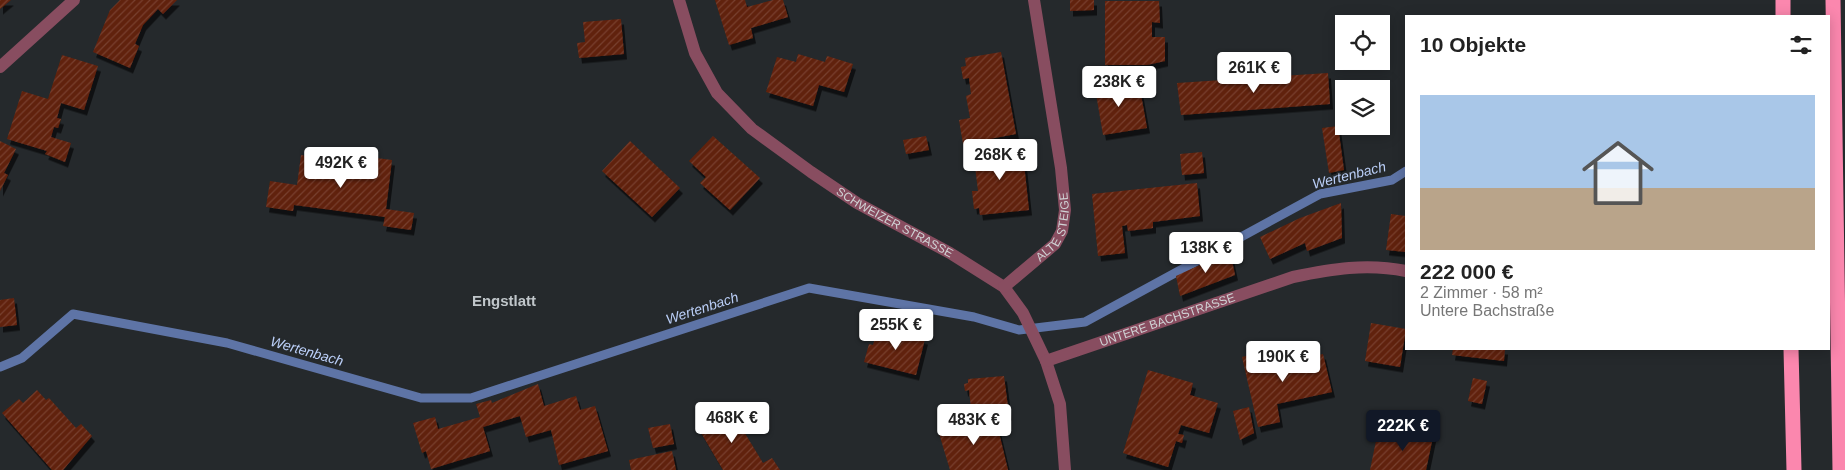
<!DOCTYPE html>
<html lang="de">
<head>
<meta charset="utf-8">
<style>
	:root { --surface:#fff; --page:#f6f6f6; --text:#222; --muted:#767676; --line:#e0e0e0; --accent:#111827 }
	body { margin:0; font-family:Arial,sans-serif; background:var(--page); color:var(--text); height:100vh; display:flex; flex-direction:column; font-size:19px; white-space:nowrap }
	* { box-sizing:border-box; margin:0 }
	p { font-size:16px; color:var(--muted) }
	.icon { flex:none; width:28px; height:28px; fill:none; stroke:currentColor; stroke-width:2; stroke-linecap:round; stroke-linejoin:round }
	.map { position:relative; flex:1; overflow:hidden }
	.drawer { position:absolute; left:1405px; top:15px; width:425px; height:335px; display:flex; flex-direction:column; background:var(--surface); border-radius:0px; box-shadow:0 2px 12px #0003 }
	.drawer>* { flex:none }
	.buttons { position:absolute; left:1335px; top:15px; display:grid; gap:10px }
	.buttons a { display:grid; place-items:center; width:55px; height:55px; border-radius:0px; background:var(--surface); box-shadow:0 2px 12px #0003; font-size:25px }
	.price { position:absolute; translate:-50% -42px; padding:0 11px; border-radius:5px; background:#fff; color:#222; font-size:16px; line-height:32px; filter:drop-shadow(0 1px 2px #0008) }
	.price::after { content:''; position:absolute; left:50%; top:30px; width:15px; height:11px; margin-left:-8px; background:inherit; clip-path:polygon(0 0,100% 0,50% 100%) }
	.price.on { background:var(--accent); color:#fff }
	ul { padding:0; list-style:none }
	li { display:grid; align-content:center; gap:10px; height:265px; padding:0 15px }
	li+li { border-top:1px solid var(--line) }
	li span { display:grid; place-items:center; height:155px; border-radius:0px; color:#555 }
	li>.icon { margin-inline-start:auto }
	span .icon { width:90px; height:90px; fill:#fffc; stroke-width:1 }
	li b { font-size:21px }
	h2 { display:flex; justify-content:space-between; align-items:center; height:60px; padding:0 15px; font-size:21px }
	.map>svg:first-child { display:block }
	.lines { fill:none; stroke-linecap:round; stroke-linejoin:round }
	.stream { stroke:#5e74a6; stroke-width:9 }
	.building { fill:url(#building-hatch); filter:url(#shadow) }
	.minor { stroke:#884d60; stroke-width:12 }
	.highway { stroke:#fb87ae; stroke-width:15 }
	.labels { text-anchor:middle; stroke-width:4; stroke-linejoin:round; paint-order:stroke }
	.street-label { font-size:12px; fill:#d0d3d5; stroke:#25292c }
	.water-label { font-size:14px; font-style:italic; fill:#bacef7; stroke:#25292c }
	.quarter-label { font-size:15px; font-weight:bold; fill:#c0c6ca; stroke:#25292c }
</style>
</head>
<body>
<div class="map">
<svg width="1845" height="470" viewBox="0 0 1845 470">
	<defs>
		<pattern id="building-hatch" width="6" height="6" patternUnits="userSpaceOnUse" patternTransform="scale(1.25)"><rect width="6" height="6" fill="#61210c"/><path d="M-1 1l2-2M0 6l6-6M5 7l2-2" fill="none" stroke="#77402e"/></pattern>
		<filter id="shadow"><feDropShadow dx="3" dy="5.5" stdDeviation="0" flood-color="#0009"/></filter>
	</defs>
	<rect width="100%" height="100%" fill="#25292c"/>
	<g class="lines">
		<polyline class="stream" points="0,367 22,358 73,314 227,343 421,398 471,398 809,288 974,317 1019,330 1085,322 1320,194 1392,180 1406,171"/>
	</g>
	<g class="building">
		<polygon points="0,0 11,0 0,9"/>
		<polygon points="120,0 177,0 163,14 158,9 143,25 135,44 139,46 130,68 93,52 110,10"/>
		<polygon points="715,0 745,0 747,7 773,0 783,0 788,17 751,28 753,38 729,45"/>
		<polygon points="1070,0 1094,0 1094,10 1070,11"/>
		<polygon points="1105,1 1159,1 1160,23 1152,22 1152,37 1165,37 1165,61 1147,65 1105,65"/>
		<polygon points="621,19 624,54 579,58 577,43 585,42 583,22"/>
		<polygon points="1001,52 1016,134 963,144 959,120 970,118 966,96 971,94 969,78 963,79 961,67 966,66 965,58"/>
		<polygon points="798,54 825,62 827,56 853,64 844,92 819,85 813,106 766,92 777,57 796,62"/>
		<polygon points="62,55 98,66 84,110 61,103 57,118 61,119 58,128 54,127 51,137 71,143 65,162 45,154 47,151 7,139 22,91 48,99"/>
		<polygon points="1328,73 1330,104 1181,115 1177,83"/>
		<polygon points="1117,78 1119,93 1140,89 1147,128 1103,135 1094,82"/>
		<polygon points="1338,126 1344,170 1329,173 1322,128"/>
		<polygon points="713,136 760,178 730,210 700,183 706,177 689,161"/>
		<polygon points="926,136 929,150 906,154 903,140"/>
		<polygon points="0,141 16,149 4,173 8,175 0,191"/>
		<polygon points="630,141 680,188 652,217 602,171"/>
		<polygon points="1022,145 1029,210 980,215 979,208 974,209 972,191 978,191 973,150"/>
		<polygon points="1202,152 1204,173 1182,175 1180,154"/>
		<polygon points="301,155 360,163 361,156 392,160 386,209 414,213 411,230 383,226 385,217 294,205 293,211 266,207 270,181 297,185"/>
		<polygon points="1197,183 1200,216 1153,222 1153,228 1128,231 1127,225 1122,226 1125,253 1098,256 1092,194"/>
		<polygon points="1341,203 1342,238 1307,251 1305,243 1270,259 1260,237 1300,218"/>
		<polygon points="1391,214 1406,216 1406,252 1386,250"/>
		<polygon points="1230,251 1235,275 1180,296 1176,276"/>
		<polygon points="14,298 17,325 0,327 0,300"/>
		<polygon points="1371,323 1406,329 1400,367 1365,361"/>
		<polygon points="878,327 925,339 916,375 864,362 869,344 873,345"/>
		<polygon points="1453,349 1505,349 1504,361 1452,355"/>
		<polygon points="1265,351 1269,366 1323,354 1332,392 1277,404 1280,422 1258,427 1242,357"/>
		<polygon points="1148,370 1193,383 1190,395 1218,403 1209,433 1181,425 1178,434 1184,435 1182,443 1176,441 1168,467 1123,453"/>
		<polygon points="1004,376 1009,415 972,418 969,390 965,391 964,384 968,383 968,379"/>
		<polygon points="1473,378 1487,381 1482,404 1468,401"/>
		<polygon points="538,384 544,406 576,396 580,410 595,406 608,451 559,465 551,430 526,437 520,416 483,427 490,451 431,469 426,451 422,453 413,423 435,417 438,429 480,417 476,404 491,400 492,403"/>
		<polygon points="37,390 46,400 49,398 76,428 81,424 92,436 63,470 52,470 2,413 19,399 23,403"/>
		<polygon points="729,407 763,463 772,458 780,470 723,470 697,426"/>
		<polygon points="1249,407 1254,433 1240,440 1233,411"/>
		<polygon points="995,416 1008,470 950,470 938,430"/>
		<polygon points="670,424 674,444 653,448 648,428"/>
		<polygon points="1413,428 1434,432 1426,470 1370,470 1377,436 1410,442"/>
		<polygon points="672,451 676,470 631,470 629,460"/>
	</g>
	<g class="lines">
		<g class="minor">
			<path id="s1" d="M679 0 695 53 717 93 752 129 811 172 857 203 950 253 1004 287 1023 313 1046 361 1060 404 1065 470"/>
			<polyline points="0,67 74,0"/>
			<path id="s2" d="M1004 287 1055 244 1062 231 1065 210 1061 168 1034 0"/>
			<path id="s3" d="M1046 361 1293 277C1332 269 1366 263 1406 271"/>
		</g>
		<g class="highway">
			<polyline points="1783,0 1783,16"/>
			<polyline points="1833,0 1840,470"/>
			<polyline points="1791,349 1794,470"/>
		</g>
	</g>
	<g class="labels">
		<g class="street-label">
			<text dy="4" stroke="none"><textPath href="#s1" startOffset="322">SCHWEIZER STRASSE</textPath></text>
			<text dy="4" stroke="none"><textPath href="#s2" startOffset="82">ALTE STEIGE</textPath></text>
			<text dy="4" stroke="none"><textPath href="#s3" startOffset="128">UNTERE BACHSTRASSE</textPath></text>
		</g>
		<g class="water-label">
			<text transform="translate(1349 175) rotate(-14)" y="5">Wertenbach</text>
			<text transform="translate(702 308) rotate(-18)" y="5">Wertenbach</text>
			<text transform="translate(307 351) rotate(16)" y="5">Wertenbach</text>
		</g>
		<g class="quarter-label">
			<text x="504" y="306">Engstlatt</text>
		</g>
	</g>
</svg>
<div class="buttons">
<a><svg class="icon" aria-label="locate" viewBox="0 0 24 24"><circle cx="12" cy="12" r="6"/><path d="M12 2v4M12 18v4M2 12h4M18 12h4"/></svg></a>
<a><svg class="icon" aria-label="layers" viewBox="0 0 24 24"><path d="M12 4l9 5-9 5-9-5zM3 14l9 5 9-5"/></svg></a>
</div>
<b class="price" style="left:1254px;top:94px">261K €</b>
<b class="price" style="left:1119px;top:108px">238K €</b>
<b class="price" style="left:1000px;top:181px">268K €</b>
<b class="price" style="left:341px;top:189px">492K €</b>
<b class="price" style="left:1206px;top:274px">138K €</b>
<b class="price" style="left:896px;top:351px">255K €</b>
<b class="price" style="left:1283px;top:383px">190K €</b>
<b class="price" style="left:732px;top:444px">468K €</b>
<b class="price" style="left:974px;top:446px">483K €</b>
<b class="price on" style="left:1403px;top:452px">222K €</b>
<section class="drawer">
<h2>10 Objekte<svg class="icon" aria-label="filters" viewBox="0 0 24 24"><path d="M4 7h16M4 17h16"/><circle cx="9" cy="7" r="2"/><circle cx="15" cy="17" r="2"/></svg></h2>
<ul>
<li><span style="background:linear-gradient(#a9c7e8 60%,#b9a48a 0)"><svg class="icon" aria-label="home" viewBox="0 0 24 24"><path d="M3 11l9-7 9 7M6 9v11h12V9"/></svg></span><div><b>222 000 €</b><p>2 Zimmer · 58 m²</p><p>Untere Bachstraße</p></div></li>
</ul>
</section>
</div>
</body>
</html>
